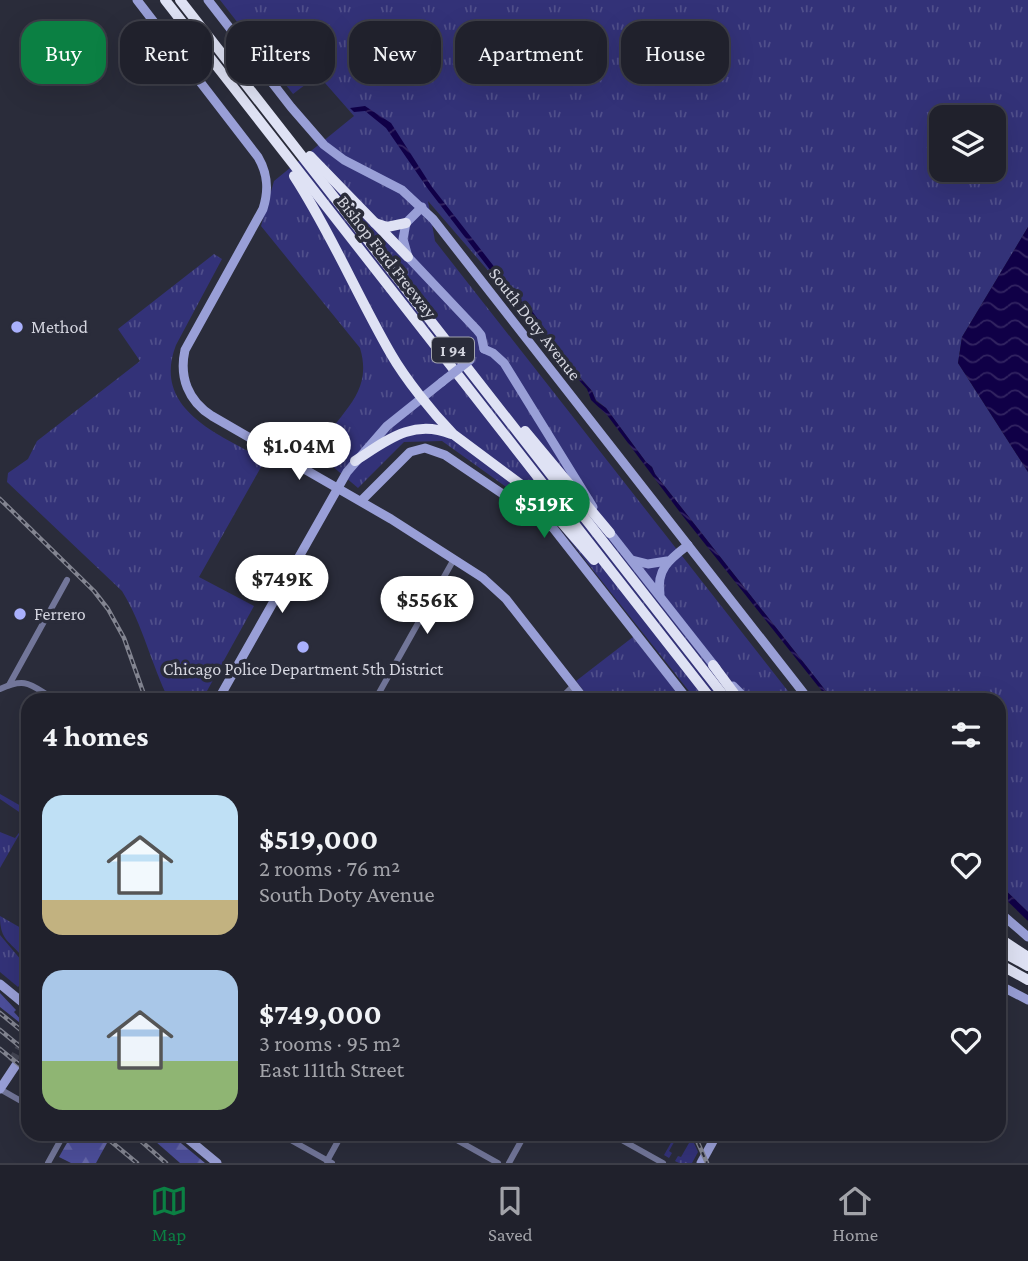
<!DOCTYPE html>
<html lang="en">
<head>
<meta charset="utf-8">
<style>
	:root { --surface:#20212c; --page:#2d2e38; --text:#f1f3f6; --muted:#a2a3a9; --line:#3d3e48; --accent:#0b8043 }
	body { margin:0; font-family:"Crimson Pro",serif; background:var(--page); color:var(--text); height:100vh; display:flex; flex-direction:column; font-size:26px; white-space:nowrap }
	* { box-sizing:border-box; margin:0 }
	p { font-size:23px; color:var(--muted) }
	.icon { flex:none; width:38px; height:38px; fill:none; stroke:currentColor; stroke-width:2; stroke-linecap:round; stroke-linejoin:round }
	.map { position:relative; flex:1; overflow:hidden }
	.details { position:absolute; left:21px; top:693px; width:985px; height:448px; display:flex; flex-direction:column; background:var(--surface); border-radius:21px; box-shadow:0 7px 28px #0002,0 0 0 2px var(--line) }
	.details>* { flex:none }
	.guide { position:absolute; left:21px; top:21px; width:987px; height:63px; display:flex; gap:14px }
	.tools { position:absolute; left:929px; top:105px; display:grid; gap:14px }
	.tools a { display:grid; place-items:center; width:77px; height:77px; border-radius:14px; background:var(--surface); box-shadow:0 7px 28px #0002,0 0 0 2px var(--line); font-size:35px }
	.price { position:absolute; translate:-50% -60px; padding:0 16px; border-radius:24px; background:#fff; color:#222; font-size:23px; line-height:46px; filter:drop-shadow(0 2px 4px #0008) }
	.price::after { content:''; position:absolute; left:50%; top:42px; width:21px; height:16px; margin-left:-10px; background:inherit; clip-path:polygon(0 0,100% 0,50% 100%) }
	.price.current { background:var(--accent); color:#fff }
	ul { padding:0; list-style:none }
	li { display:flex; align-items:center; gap:21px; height:175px; padding:0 21px }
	li span { display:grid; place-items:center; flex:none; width:196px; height:140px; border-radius:21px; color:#555 }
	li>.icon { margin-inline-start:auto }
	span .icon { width:84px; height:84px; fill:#fffc; stroke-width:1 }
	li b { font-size:30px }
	h2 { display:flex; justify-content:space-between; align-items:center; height:84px; padding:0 21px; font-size:30px }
	.chip { padding:0 24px; border-radius:21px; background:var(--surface); box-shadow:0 7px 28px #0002,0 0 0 2px var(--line); font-size:24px; line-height:63px }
	.chip.current { background:var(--accent); color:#fff }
	.tabs { display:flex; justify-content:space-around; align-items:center; height:98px; border-top:2px solid var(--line); background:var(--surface); font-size:19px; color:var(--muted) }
	.tabs a { display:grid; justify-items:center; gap:4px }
	.tabs .current { color:var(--accent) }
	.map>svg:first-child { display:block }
	.grass { fill:url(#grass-tufts); fill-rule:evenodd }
	.forest { fill:url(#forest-firs) }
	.water { fill:url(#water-waves) }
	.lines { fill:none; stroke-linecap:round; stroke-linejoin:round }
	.secondary-tunnel { stroke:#434553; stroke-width:9; stroke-dasharray:9 4.5; stroke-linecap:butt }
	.street { stroke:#727699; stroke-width:6 }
	.secondary { stroke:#999fd7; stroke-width:9 }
	.highway { stroke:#dfe2f4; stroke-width:10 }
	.rail-casing { stroke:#838591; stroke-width:4.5 }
	.rail { stroke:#2a2c3a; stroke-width:2; stroke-dasharray:5; stroke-linecap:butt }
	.secondary-bridge { stroke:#999fd7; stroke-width:9 }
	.poi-dot { fill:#a9b0fc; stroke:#2a2c3a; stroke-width:2.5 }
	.labels { text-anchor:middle; stroke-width:7; stroke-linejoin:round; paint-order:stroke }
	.shield { fill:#2a2c3a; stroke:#a0a2ad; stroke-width:2 }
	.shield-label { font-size:16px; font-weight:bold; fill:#d3d4de }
	.street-label { font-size:18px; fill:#d3d4de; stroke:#2a2c3a }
	.poi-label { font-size:18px; fill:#d3d4de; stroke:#2a2c3a; text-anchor:start }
</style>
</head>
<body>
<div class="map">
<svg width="1028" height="1163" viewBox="0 0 1028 1163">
	<defs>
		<pattern id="grass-tufts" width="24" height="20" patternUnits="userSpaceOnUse" patternTransform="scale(1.75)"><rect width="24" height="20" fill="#333278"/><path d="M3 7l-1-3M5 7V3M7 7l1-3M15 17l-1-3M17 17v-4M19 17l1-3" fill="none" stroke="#504f8b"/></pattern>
		<pattern id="forest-firs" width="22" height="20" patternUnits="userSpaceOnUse" patternTransform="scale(1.75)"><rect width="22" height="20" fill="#4c4e9a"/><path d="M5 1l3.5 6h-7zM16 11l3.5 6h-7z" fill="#6567a8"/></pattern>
		<pattern id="water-waves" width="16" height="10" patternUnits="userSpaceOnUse" patternTransform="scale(1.75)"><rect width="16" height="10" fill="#100047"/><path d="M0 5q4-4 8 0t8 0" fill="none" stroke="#322461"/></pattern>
	</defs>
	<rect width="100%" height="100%" fill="#2a2c3a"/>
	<g class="grass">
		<path d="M220 0H1028V227L962 337 958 363 1028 472V912L999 884V700H833L655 474 652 467 646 462 606 408 596 400 592 391 428 201 435 241 795 700H696L555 522 442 441 404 442 358 488 318 454C333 414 375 398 360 348L261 226 274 181 354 116 318 75 293 94ZM942 117H994V170H942Z"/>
		<path d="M214 254 222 259 176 345C151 410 220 435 265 460L199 577 254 606 202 700H169C151 664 143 625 122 591L7 482 8 473 28 459 37 441 140 361 118 329Z"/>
		<polygon points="633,637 683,700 591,700 576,681"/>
		<polygon points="0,794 28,810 28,818 0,799"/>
		<polygon points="25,825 28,825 28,831 23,828 0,868 0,832 15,838"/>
		<path d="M0 916 28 932V946L20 954C8 940 0 939 0 916Z"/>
		<polygon points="0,935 22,961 27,977 18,987 0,972"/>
		<polygon points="676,1134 690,1134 698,1152 692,1163 679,1163 675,1161 678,1156 681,1157 689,1143 683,1136 681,1138 677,1137 669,1151 672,1153 669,1158 664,1155"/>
	</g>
	<g class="forest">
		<polygon points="0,993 16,1010 14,1012 23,1022 25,1020 27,1021 24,1026 0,1007"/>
		<polygon points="72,1134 96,1134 107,1143 96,1163 71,1163 59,1157"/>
		<polygon points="147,1134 170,1134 205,1163 180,1163"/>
	</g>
	<g class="water">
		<polygon points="365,106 391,123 432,187 528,310 532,311 540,322 531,328 523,313 428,189 386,128 365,111 354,112 350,108"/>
		<polygon points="1028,227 1028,472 958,363 962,337"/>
		<polygon points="551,342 559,355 592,391 596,401 606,408 646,462 652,467 655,474 833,700 829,700 682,515 607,415 591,400 587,389 547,345"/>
		<polygon points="999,884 1028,912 1028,921 999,893"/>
	</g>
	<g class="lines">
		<polyline class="secondary-tunnel" points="12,1062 28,1033"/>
		<g class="street">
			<polyline points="9,685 67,580"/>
			<path d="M0 689C28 676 31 686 56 700"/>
			<polyline points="375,700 454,559"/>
			<polyline points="559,700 574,685"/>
			<polyline points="0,1089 28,1105"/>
			<polyline points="280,1134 332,1163"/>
			<polyline points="446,1134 498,1163"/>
			<polyline points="611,1134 663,1163"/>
			<polyline points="327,1161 342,1134"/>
			<polyline points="48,1163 64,1134"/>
			<polyline points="509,1163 525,1134"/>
		</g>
		<g class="secondary">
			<path d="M137 0 258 157C268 174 269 190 263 209L185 350C179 377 188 401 212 416L391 519 483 578 506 599 585 700"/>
			<polyline points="208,0 291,107 324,145 344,160 402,190 433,219 809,700"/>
			<polyline points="422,207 406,223 403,239 408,257 477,330 481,335 484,349"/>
			<polyline points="484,349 493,353 504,363 593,507"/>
			<polyline points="361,501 410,452 425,448 445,455 553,528 688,700"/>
			<polyline points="606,528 716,668"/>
			<polyline points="632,560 648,564 667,561"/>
			<path d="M660 594C656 569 670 559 688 545"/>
			<polyline points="733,686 747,700"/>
			<polyline points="218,700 347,472 387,426 442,382"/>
			<polyline points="999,912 1028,937"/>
			<polyline points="0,984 28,1007"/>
			<polyline points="999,985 1028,1000"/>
			<polyline points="0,1089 16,1065"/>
			<polyline points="182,1134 217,1163"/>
			<polyline points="701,1163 717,1134"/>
		</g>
		<g class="highway">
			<polyline points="165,0 712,700"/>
			<polyline points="180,0 727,700"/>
			<polyline points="310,156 408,257"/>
			<path d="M294 176C331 233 357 295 391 354 406 380 432 412 453 434L543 501 594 560"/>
			<polyline points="375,223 387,227 406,223"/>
			<polyline points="525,431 610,533"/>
			<path d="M355 461C386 441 413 418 451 434"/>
			<polyline points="713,665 739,700"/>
			<polyline points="999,938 1028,957"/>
			<polyline points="999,950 1028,966"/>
			<polyline points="999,964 1028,980"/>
		</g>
		<defs>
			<g id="rail">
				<polyline points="0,499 94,591 108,609 124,638 146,700"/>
				<polyline points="0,1013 28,1036"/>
				<polyline points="0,1030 28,1053"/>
				<polyline points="0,1049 28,1072"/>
				<polyline points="102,1134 137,1163"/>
				<polyline points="133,1134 166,1163"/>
				<polyline points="694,1134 707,1163"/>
			</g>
		</defs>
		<use href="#rail" class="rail-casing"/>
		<use href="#rail" class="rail"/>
		<polyline class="secondary-bridge" points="442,382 470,360"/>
	</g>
	<g class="poi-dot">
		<circle cx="17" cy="327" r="7"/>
		<circle cx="20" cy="614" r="7"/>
		<circle cx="303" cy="647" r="7"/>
	</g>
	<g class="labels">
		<rect class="shield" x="432" y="337.5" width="42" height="25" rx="5"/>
		<g class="shield-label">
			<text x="453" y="356">I 94</text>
		</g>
		<g class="street-label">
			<text transform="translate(387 257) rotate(52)" y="6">Bishop Ford Freeway</text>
			<text transform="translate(535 324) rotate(52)" y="6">South Doty Avenue</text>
		</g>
		<g class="poi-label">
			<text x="31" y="333">Method</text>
			<text x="34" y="620">Ferrero</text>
			<text x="303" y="675" text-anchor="middle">Chicago Police Department 5th District</text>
		</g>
	</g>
</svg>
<div class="tools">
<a><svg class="icon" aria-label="layers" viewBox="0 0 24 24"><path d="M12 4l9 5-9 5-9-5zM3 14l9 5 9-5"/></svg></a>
</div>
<b class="price" style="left:299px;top:482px">$1.04M</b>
<b class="price current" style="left:544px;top:540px">$519K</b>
<b class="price" style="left:282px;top:615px">$749K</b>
<b class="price" style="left:427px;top:636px">$556K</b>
<div class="guide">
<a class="chip current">Buy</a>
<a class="chip">Rent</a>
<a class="chip">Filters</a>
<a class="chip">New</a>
<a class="chip">Apartment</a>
<a class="chip">House</a>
</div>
<section class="details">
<h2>4 homes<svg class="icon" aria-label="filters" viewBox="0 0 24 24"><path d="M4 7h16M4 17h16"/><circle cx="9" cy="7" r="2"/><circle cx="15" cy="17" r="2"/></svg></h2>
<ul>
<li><span style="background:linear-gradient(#bfe0f5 75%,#c2b280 0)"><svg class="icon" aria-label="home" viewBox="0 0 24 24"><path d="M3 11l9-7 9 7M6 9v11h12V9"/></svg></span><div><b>$519,000</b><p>2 rooms · 76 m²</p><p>South Doty Avenue</p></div><svg class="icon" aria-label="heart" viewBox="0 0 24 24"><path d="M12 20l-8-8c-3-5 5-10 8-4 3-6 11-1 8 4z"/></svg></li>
<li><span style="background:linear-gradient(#a9c7e8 65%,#8fb573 0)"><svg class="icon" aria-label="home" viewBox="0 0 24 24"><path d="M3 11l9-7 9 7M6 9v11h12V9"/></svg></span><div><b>$749,000</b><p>3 rooms · 95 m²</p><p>East 111th Street</p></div><svg class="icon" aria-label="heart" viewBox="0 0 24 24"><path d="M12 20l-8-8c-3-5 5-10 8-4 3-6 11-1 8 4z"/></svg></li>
</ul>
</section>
</div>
<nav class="tabs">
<a class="current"><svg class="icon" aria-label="map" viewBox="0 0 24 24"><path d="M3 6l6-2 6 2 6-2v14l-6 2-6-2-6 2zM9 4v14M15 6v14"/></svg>Map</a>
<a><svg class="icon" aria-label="saved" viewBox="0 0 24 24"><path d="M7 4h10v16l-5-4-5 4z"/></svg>Saved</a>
<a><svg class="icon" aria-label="home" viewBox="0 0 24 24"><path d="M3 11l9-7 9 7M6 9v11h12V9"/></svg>Home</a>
</nav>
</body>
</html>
